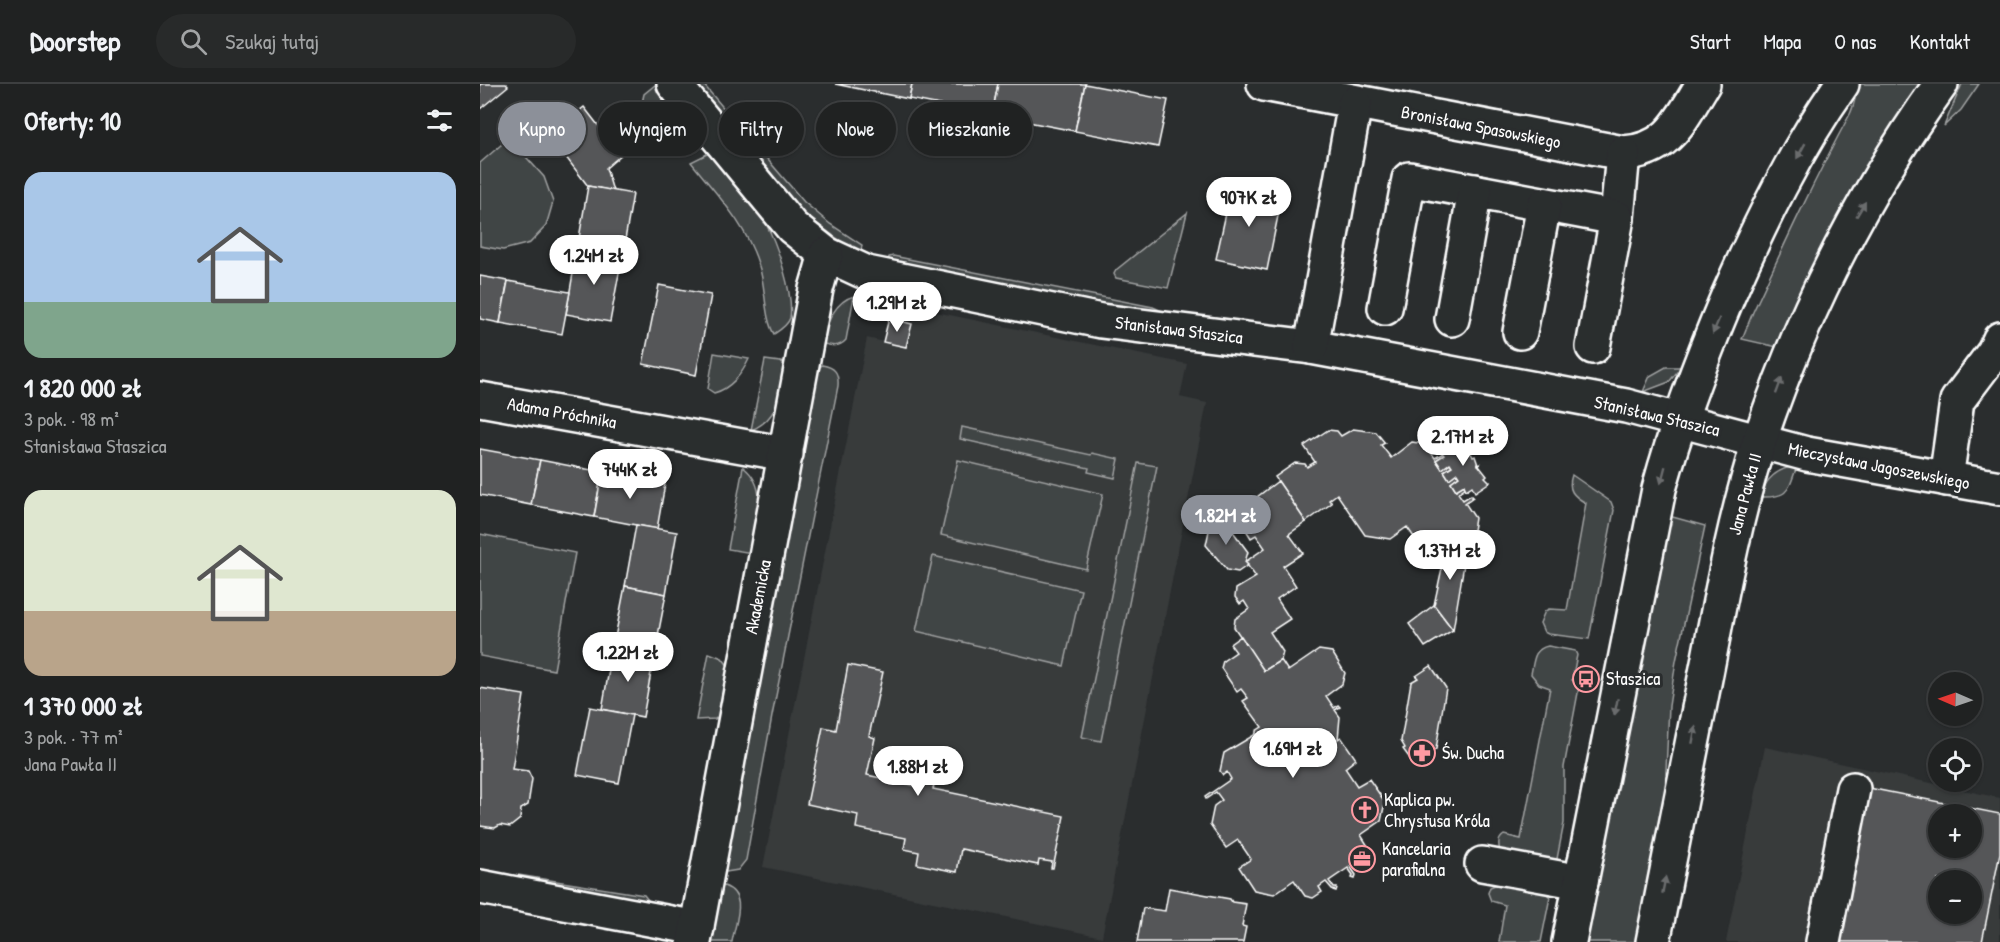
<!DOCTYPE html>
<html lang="pl">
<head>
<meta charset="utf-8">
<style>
	:root { --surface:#202222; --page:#282a2a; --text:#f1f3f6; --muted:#a2a4a5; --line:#3d3f40; --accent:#8c9099 }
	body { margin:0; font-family:"Patrick Hand",sans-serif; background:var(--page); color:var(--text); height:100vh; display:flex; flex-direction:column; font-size:22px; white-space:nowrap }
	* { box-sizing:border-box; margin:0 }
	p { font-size:20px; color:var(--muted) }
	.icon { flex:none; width:33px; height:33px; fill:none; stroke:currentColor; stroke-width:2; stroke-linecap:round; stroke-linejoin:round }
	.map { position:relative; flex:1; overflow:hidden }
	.sheet { display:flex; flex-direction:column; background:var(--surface); width:480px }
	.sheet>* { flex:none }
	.banner { position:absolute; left:18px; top:18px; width:570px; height:54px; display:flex; gap:12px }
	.needle { width:39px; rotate:272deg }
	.tools { position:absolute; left:1448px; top:588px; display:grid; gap:12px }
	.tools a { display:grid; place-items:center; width:54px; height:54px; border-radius:50%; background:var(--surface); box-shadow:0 2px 4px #0004,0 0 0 2px var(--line); font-size:30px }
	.price { position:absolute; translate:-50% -51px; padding:0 14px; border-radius:21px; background:#fff; color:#222; font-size:20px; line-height:39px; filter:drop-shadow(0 2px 3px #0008) }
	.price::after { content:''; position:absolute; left:50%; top:36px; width:18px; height:14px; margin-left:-9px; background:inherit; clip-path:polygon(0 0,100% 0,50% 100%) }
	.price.active { background:var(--accent); color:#fff }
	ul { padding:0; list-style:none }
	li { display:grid; align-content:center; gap:12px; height:318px; padding:0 24px }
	li span { display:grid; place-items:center; height:186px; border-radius:18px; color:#555 }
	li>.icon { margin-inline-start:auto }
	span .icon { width:108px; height:108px; fill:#fffc; stroke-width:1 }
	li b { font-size:26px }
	h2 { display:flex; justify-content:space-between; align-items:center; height:72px; padding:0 24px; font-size:26px }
	.tag { padding:0 21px; border-radius:27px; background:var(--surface); box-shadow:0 2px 4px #0004,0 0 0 2px var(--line); font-size:21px; line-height:54px }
	.tag.active { background:var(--accent); color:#fff }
	header { display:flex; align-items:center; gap:36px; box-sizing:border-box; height:84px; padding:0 30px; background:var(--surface); border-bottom:2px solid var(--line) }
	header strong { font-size:28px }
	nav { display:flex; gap:33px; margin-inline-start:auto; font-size:21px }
	.search { width:420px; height:54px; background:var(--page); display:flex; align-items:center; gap:15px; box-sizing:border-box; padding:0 21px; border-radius:33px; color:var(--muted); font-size:22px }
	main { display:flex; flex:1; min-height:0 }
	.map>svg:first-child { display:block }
	.built { fill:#373a3b; fill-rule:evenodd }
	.green { fill:#414445; stroke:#a0a2a2; stroke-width:1.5 }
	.building { fill:#555758; stroke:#fff; stroke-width:1.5; fill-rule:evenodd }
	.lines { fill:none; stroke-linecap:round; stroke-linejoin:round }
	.minor-casing { stroke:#fff; stroke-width:38 }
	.major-casing { stroke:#fff; stroke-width:38 }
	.minor { stroke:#2a2d2e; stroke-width:33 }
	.major { stroke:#2a2d2e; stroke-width:33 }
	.oneway { fill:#6a6c6d }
	.labels { text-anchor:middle; stroke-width:6; stroke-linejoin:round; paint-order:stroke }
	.street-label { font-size:18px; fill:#fff; stroke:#2a2d2e }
	.poi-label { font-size:18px; fill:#fff; stroke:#2a2d2e; text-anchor:start }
</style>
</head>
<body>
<header>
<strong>Doorstep</strong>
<div class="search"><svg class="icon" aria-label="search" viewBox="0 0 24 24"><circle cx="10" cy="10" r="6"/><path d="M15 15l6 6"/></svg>Szukaj tutaj</div>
<nav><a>Start</a><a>Mapa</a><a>O nas</a><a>Kontakt</a></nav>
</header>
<main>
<section class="sheet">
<h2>Oferty: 10<svg class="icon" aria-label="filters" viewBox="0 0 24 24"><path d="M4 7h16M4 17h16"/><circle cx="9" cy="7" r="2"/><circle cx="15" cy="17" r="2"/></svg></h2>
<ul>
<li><span style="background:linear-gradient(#a9c7e8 70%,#7fa58c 0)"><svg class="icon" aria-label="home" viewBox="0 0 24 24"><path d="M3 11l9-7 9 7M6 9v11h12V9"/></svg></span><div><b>1 820 000 zł</b><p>3 pok. · 98 m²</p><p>Stanisława Staszica</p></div></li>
<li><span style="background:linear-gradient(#dfe7d0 65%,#b9a48a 0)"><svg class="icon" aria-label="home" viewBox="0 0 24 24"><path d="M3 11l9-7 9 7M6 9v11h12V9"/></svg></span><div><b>1 370 000 zł</b><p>3 pok. · 77 m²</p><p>Jana Pawła II</p></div></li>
</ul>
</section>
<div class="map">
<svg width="1520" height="858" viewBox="0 0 1520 858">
	<rect width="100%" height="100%" fill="#2a2d2e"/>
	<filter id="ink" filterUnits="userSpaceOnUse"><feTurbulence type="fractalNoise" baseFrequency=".0167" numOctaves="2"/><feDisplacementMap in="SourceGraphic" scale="12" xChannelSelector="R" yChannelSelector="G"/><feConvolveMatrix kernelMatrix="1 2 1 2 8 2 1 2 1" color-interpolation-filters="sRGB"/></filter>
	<g filter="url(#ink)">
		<g class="built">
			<polygon points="436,224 707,280 700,313 727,319 622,853 283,783 387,254 426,263"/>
			<path d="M1285 663 1520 714V858H1246ZM1458 730H1491V764H1458ZM1458 796H1491V830H1458Z"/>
		</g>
		<g class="green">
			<polygon points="214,0 223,0 324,118 350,140 382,161 381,167 365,160 318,126"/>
			<path d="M1381 0H1440C1382 83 1338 171 1297 263L1262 255 1273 228C1304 161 1335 94 1370 30 1375 20 1375 9 1381 0Z"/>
			<polygon points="1482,0 1499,0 1481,26 1464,42"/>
			<polygon points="175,1 182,8 185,43 162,19 164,10"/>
			<polygon points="29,54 64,93 73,118 66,142 50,159 23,166 0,162 0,79"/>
			<path d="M227 70 231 71C251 91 272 115 286 140 297 160 314 211 310 234 308 241 300 246 294 250 284 234 286 202 279 182 266 140 238 112 211 78Z"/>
			<polygon points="707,129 688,204 636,194 634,190 636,186"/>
			<polygon points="413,172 673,223 689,230 641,225 408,177 409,173"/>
			<path d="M374 212 366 256C359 264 351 262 341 259 347 241 353 218 374 212Z"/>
			<path d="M234 269 269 275C262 290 250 305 234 309L228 305Z"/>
			<path d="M285 276 307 279C301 305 300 335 271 346Z"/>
			<path d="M342 281C355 283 359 289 358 302L292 632 266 776 258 786 246 788 243 785 337 286Z"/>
			<polygon points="1186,283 1201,283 1189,298 1163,308 1170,292"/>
			<polygon points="482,343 611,371 612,369 639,375 635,394 608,388 609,384 480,355"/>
			<polygon points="478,376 623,410 606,485 461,451"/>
			<polygon points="658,379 677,382 621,657 602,653"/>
			<path d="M1317 382C1308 408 1308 414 1279 413 1286 395 1297 384 1317 382Z"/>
			<path d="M263 383C290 403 277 441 272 469L248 465Z"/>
			<path d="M1092 391 1131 418 1134 426 1109 555 1068 550 1064 548 1060 539 1065 527 1069 525 1087 526 1106 419C1093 412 1087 406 1092 391Z"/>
			<polygon points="1189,432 1225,442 1196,577 1189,622 1184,730 1158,858 1106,858"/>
			<polygon points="0,450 95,469 74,586 0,572"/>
			<polygon points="453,472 601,506 584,582 436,547"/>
			<path d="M1068 562 1095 567 1097 571 1092 596 1100 598 1084 683V739L1076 780 1020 767C1018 760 1018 755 1024 751L1041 755 1070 604 1059 600 1051 590C1054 577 1053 565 1068 562Z"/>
			<polygon points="229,569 242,574 250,584 242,629 235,635 216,636"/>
			<polygon points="38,791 164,811 168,816 167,819 37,796"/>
			<polygon points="1022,798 1063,806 1070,813 1061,858 1019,858 1025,821 1011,817 1008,809 1010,803"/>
			<path d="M244 802C269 811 255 838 252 858H229L239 806Z"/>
		</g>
		<g class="building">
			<polygon points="0,0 26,0 28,2 0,25"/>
			<polygon points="355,0 432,0 429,15"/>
			<polygon points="432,0 518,0 512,31 429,15"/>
			<polygon points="518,0 605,0 595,47 512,31"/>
			<polygon points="605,0 688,16 678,63 595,47"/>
			<polygon points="104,23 141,71 126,84 133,107 108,102 69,51"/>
			<polygon points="108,102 153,110 142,173 97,166"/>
			<polygon points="752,102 802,112 787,186 736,175"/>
			<polygon points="97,166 142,173 130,238 86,230"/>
			<polygon points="0,192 28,197 20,239 0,235"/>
			<polygon points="28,197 90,208 82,250 20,239"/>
			<polygon points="179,201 231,211 216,291 163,280"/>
			<polygon points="409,234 432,240 426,263 403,258"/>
			<polygon points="873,345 896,348 905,359 901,361 911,374 932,358 945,360 955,374 963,369 964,371 956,376 962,385 970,379 972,382 964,387 969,395 977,389 979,392 971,398 976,406 984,401 986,403 978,409 983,416 991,411 993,413 985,419 995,434 993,446 949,475 927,443 910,455 885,451 857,410 849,416 852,419 826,438 795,393 815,379 825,380 827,383 835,378 824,362 848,346 857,347 861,352"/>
			<polygon points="983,355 985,362 987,361 993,373 995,372 998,381 1000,380 999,382 1007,392 1005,393 1010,398 995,408 992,402 986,406 984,401 976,406 971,398 979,392 977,389 969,395 964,387 972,382 970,379 962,385 956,376 964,371 962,369"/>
			<polygon points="0,365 60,376 51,421 0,411"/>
			<polygon points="60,376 122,388 114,433 51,421"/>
			<polygon points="122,388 185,400 177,445 114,433"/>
			<polygon points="798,397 826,438 809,450 823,469 803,482 816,502 797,515 810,535 790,548 803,568 801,576 784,587 754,543 755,535 769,525 764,517 760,520 755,513 756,505 776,493 765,478 785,464 776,451 771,454 766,446 767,439 786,427 777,413"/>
			<polygon points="732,432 743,434 768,468 765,478 768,481 758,488 747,486 726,461"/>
			<polygon points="156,441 197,448 186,510 145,502"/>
			<polygon points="979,456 986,468 973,546 954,521 962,484 953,472"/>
			<polygon points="145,502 186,510 174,572 133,564"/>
			<polygon points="954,521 973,546 945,563 929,540"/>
			<polygon points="761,552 784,587 801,576 808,587 839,566 852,568 865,589 862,600 846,612 854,624 858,621 860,623 855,626 860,633 858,655 861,653 876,675 865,684 877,702 889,695 905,718 901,737 881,751 891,767 890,776 882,781 879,776 870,782 876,791 875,795 872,794 873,791 868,784 849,797 854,804 857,804 856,807 853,806 846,798 839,803 842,808 833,814 825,812 814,796 794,810 774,806 759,783 771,775 758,756 746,764 730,741 734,722 742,716 736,708 726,715 725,713 751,695 747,688 743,691 740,687 744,669 776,650 776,647 782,643 763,617 768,614 761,605 757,608 741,584 743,577 756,568 750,560"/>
			<polygon points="133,564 174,572 163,633 122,625"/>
			<polygon points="368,581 403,588 389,652 395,654 387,691 437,702 438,695 455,699 453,705 584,732 573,784 571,784 572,778 559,776 558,781 481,765 477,788 437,780 439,768 424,765 426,754 376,744 378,731 327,720 343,643 356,646"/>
			<polygon points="951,582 966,604 956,665 934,680 923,665 925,664 921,657 931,598 938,594 936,592"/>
			<polygon points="0,604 44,611 32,685 48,687 52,695 48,721 41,725 40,735 30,743 20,741 15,744 0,742"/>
			<polygon points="110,623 152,631 139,699 97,691"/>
			<path d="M1384 703 1520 730V769L1502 858H1353ZM1458 730H1491V764H1458ZM1458 796H1491V830H1458Z"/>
			<polygon points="689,804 750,815 752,818 766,820 762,842 766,843 763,858 657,858 663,824 685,827"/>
		</g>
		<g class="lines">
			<defs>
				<g id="minor">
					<polyline points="194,0 312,143 346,170 387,189 621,237 831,263 1146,322 1327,370 1520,404"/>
					<path d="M784 0 1143 69C1189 67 1201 35 1223 0"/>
					<polyline points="1137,134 1143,69"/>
					<polyline points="905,224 929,95 1137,134 1113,263"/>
					<polyline points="972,235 995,107"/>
					<polyline points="1040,248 1064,121"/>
					<polyline points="831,263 875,19"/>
					<polyline points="0,315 306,370"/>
					<polyline points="1466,395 1477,317 1514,268 1520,255"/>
					<polyline points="1002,780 1101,798"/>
					<polyline points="0,803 217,844"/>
					<polyline points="214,858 336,205 346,170"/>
					<polyline points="1343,858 1373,705"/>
				</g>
				<g id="major">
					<path d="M1089 858 1179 405C1197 339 1221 276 1248 212 1280 139 1316 65 1362 0"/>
					<path d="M1173 858C1192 763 1210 668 1229 574 1243 500 1257 426 1280 355 1323 227 1383 109 1461 0"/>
				</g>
			</defs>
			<use href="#minor" class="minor-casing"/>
			<use href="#major" class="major-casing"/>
			<use href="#minor" class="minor"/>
			<use href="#major" class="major"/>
		</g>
		<defs><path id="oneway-solid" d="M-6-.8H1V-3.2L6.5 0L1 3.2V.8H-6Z" transform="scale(1.5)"/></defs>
		<g class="oneway">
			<use href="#oneway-solid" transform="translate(1321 67) rotate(119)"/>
			<use href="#oneway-solid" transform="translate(1381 125) rotate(-59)"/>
			<use href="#oneway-solid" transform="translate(1236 242) rotate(113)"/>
			<use href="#oneway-solid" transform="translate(1299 302) rotate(-70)"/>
			<use href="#oneway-solid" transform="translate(1183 391) rotate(105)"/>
			<use href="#oneway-solid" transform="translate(1136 623) rotate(101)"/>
			<use href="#oneway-solid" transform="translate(1214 651) rotate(-79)"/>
			<use href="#oneway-solid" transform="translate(1184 801) rotate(-79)"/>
		</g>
	</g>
	<defs>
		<symbol id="bus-ring" viewBox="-11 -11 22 22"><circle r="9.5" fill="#2a2d2e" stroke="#ff9aa2" stroke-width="1.5"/><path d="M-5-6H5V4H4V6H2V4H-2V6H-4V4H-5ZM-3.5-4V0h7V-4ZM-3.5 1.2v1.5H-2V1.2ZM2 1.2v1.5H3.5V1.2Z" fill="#ff9aa2"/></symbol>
		<symbol id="pharmacy-ring" viewBox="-11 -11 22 22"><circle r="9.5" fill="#2a2d2e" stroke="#ff9aa2" stroke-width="1.5"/><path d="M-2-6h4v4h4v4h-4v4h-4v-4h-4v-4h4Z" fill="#ff9aa2"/></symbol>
		<symbol id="church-ring" viewBox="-11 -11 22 22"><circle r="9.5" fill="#2a2d2e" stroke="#ff9aa2" stroke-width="1.5"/><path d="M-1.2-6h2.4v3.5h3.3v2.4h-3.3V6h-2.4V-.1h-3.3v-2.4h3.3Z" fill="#ff9aa2"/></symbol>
		<symbol id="office-ring" viewBox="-11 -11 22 22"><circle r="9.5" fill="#2a2d2e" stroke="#ff9aa2" stroke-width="1.5"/><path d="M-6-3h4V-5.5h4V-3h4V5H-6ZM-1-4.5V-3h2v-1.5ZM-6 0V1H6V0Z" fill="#ff9aa2"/></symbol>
	</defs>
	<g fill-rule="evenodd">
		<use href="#bus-ring" x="1091" y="580" width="30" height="30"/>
		<use href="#pharmacy-ring" x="927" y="654" width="30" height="30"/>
		<use href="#church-ring" x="870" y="711" width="30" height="30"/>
		<use href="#office-ring" x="867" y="760" width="30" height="30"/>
	</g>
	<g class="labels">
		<g class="street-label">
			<text transform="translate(1001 43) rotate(11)" y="6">Bronisława Spasowskiego</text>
			<text transform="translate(699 246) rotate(7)" y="6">Stanisława Staszica</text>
			<text transform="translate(82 329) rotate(10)" y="6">Adama Próchnika</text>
			<text transform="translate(1177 332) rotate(13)" y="6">Stanisława Staszica</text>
			<text transform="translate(1399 382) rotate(11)" y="6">Mieczysława Jagoszewskiego</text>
			<text transform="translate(1265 410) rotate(-75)" y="6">Jana Pawła II</text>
			<text transform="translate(278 513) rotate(-79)" y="6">Akademicka</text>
		</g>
		<g class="poi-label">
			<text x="1126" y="601">Staszica</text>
			<text x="962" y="675">Św. Ducha</text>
			<text x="904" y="722">Kaplica pw.<tspan x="904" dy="21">Chrystusa Króla</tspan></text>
			<text x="902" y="771">Kancelaria<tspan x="902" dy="21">parafialna</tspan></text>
		</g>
	</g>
</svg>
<div class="tools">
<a><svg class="needle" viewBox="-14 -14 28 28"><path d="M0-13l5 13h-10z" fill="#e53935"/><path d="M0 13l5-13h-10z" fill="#a2a4a5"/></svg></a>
<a><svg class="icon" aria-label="locate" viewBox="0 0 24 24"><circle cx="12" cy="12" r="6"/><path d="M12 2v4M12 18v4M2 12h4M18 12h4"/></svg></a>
<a>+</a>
<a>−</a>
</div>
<b class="price" style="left:769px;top:144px">907K zł</b>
<b class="price" style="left:114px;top:202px">1.24M zł</b>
<b class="price" style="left:417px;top:249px">1.29M zł</b>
<b class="price" style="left:983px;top:383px">2.17M zł</b>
<b class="price" style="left:150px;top:416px">744K zł</b>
<b class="price active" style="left:746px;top:462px">1.82M zł</b>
<b class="price" style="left:970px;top:497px">1.37M zł</b>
<b class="price" style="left:148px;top:599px">1.22M zł</b>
<b class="price" style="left:813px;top:695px">1.69M zł</b>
<b class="price" style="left:438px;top:713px">1.88M zł</b>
<div class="banner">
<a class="tag active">Kupno</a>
<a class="tag">Wynajem</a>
<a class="tag">Filtry</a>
<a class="tag">Nowe</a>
<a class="tag">Mieszkanie</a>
</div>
</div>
</main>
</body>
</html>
